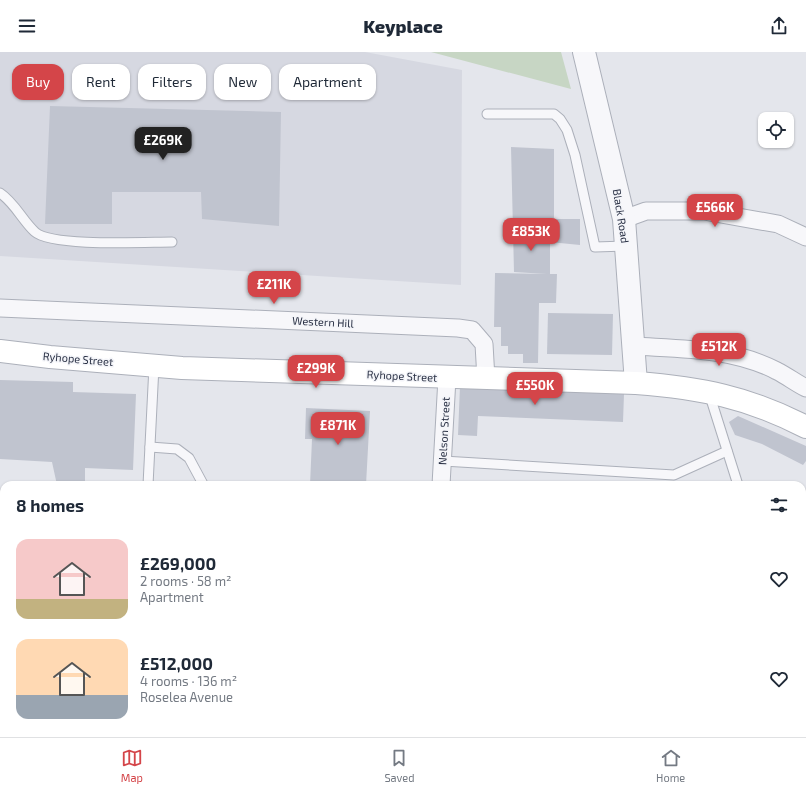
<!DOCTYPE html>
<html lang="en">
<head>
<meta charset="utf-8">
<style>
	:root { --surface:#fff; --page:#f6f6f7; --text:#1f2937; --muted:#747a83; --line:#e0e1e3; --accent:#d44549 }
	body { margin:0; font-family:"Exo 2",sans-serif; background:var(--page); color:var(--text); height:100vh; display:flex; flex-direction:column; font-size:15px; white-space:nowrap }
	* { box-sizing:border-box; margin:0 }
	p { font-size:13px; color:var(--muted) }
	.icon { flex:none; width:22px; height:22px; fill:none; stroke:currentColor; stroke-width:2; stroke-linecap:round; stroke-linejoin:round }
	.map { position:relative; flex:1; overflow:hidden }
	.panel { position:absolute; left:0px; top:429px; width:806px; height:256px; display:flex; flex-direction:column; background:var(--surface); border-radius:12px 12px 0 0; box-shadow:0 1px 3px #0004 }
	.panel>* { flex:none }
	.hud { position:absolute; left:12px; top:12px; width:400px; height:36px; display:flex; gap:8px }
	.fabs { position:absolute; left:758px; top:60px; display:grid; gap:8px }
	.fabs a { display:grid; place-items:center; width:36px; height:36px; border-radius:8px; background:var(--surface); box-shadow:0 1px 3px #0004; font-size:20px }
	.price { position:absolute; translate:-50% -34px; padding:0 9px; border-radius:8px; background:var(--accent); color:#fff; font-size:13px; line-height:26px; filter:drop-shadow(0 1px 2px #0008) }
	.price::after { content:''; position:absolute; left:50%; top:24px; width:12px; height:9px; margin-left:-6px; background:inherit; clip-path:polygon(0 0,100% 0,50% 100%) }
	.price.active { background:#222; color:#fff }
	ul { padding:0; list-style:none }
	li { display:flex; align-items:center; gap:12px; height:100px; padding:0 16px }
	li span { display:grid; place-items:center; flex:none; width:112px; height:80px; border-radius:12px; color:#555 }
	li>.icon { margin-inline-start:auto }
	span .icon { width:48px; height:48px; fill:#fffc; stroke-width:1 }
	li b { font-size:17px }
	h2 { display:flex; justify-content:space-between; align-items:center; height:48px; padding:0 16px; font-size:17px }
	.chip { padding:0 14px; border-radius:12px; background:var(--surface); box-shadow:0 1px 3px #0004; font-size:14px; line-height:36px }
	.chip.active { background:var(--accent); color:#fff }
	header { display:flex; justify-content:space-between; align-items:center; height:52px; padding:0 16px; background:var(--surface); font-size:18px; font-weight:800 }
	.dock { display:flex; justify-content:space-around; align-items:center; height:56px; border-top:1px solid var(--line); background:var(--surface); font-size:11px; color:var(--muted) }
	.dock a { display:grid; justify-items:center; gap:2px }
	.dock .active { color:var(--accent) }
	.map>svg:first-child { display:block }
	.built { fill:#d6d8e1 }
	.green { fill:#c7d6c4 }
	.building { fill:#c0c4cf }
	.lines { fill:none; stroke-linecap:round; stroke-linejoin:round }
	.service-casing { stroke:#acb0ba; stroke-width:11 }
	.minor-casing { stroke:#acb0ba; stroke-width:19 }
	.tertiary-casing { stroke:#acb0ba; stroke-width:24 }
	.secondary-casing { stroke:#acb0ba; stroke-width:24 }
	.service { stroke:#f7f7fa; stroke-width:9 }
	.minor { stroke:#f7f7fa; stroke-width:17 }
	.tertiary { stroke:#f7f7fa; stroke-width:22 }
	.secondary { stroke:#fff; stroke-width:22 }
	.labels { text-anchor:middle; stroke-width:3; stroke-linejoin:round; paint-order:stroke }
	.street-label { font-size:11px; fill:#2a3145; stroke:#f4f5f9 }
</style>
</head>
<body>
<header><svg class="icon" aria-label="menu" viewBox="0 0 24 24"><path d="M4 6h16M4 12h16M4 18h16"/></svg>Keyplace<svg class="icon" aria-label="share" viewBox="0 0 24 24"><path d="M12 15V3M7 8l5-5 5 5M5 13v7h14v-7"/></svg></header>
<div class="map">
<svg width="806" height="685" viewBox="0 0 806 685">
	<rect width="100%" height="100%" fill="#e4e6ec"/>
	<polygon class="built" points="0,0 365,0 462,18 461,233 0,204"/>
	<g class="green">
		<polygon points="431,0 561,0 571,37"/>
		<polygon points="0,465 4,465 4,654 0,656"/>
	</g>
	<g class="building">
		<polygon points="50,54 281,60 279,174 202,167 201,140 112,140 112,172 45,172"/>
		<polygon points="511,95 554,97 554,167 580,167 580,193 550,190 550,222 557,222 556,251 539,251 538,311 523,311 523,302 508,302 508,294 501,294 501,275 494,275 495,221 547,222 514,220"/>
		<polygon points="548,261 613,262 612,303 547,302"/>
		<polygon points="0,328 73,330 73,340 136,342 133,418 85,416 85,433 57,433 52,410 0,407"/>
		<polygon points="460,334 624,342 623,370 478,364 477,384 458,383"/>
		<polygon points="306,356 370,359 366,433 310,433 312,387 305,387"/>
		<polygon points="738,364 806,394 806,409 803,413 762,392 735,383 729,370"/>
	</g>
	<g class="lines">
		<defs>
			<g id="service">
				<polyline points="487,62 554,62 560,67 567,78 575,103 595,195 626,194"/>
				<path d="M0 141C15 151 22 168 35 180 52 195 146 190 172 190"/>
				<polyline points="709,341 738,433"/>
				<polyline points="150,395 177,397 189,406 203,432"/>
				<polyline points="443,409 674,423 727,399"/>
				<polyline points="148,433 154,314"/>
				<polyline points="802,473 806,475"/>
				<polyline points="658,685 664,681"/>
			</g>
			<g id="minor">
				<polyline points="624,167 646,159 704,159 778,172 806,185"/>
				<polyline points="0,256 458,276 472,278 484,292 486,327"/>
				<path d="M634 294C682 297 734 296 777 319 787 324 796 331 806 336"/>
				<polyline points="441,433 447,326"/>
				<polyline points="802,600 806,607"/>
				<polyline points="155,681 156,685"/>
				<polyline points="430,681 446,681"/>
				<polyline points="74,685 80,681"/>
				<polyline points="288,685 295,681"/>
				<polyline points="546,685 552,681"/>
			</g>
			<g id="tertiary">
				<polyline points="584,0 624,167 636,331"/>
				<polyline points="802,668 806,666"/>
				<polyline points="773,685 780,681"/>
			</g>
			<path id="secondary" d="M0 299 50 305 182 316 636 331C701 336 748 345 806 375"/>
		</defs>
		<use href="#service" class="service-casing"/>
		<use href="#minor" class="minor-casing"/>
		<use href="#tertiary" class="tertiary-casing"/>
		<use href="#secondary" class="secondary-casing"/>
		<use href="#service" class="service"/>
		<use href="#minor" class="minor"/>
		<use href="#tertiary" class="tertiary"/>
		<use href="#secondary" class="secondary"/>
	</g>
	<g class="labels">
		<g class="street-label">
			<text transform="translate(621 164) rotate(81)" y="4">Black Road</text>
			<text transform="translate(323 270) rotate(3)" y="4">Western Hill</text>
			<text transform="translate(78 307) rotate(5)" y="4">Ryhope Street</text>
			<text transform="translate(402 324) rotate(3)" y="4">Ryhope Street</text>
			<text transform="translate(444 379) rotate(-87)" y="4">Nelson Street</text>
		</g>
	</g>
</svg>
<div class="fabs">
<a><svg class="icon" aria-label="locate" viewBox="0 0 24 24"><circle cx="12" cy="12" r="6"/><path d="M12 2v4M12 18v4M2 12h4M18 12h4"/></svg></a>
</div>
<b class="price active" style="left:163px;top:109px">£269K</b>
<b class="price" style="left:715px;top:176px">£566K</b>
<b class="price" style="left:531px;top:200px">£853K</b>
<b class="price" style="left:274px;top:253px">£211K</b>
<b class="price" style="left:719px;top:315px">£512K</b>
<b class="price" style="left:316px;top:337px">£299K</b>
<b class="price" style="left:535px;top:354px">£550K</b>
<b class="price" style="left:338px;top:394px">£871K</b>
<div class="hud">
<a class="chip active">Buy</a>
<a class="chip">Rent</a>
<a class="chip">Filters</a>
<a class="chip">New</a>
<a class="chip">Apartment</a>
</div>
<section class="panel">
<h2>8 homes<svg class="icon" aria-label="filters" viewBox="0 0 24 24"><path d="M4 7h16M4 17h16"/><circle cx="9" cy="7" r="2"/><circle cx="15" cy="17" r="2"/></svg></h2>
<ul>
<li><span style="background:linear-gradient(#f6c9c9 75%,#c2b280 0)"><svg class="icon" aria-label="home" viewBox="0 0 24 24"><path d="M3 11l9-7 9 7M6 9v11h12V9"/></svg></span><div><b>£269,000</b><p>2 rooms · 58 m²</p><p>Apartment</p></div><svg class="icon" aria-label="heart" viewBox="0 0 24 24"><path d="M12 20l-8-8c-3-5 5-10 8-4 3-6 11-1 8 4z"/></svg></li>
<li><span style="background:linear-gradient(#ffd9b3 70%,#9aa5b1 0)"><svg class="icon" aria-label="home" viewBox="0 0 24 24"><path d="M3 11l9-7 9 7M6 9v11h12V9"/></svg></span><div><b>£512,000</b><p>4 rooms · 136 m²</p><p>Roselea Avenue</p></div><svg class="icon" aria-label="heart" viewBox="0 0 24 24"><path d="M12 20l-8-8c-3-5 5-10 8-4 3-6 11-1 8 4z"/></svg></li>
</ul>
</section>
</div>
<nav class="dock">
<a class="active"><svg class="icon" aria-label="map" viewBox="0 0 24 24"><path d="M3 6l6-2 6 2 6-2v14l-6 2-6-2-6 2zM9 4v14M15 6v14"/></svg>Map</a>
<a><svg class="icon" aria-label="saved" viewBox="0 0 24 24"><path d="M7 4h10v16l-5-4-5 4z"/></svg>Saved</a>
<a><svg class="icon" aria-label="home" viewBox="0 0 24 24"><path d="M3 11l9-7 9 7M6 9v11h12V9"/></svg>Home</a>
</nav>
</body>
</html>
